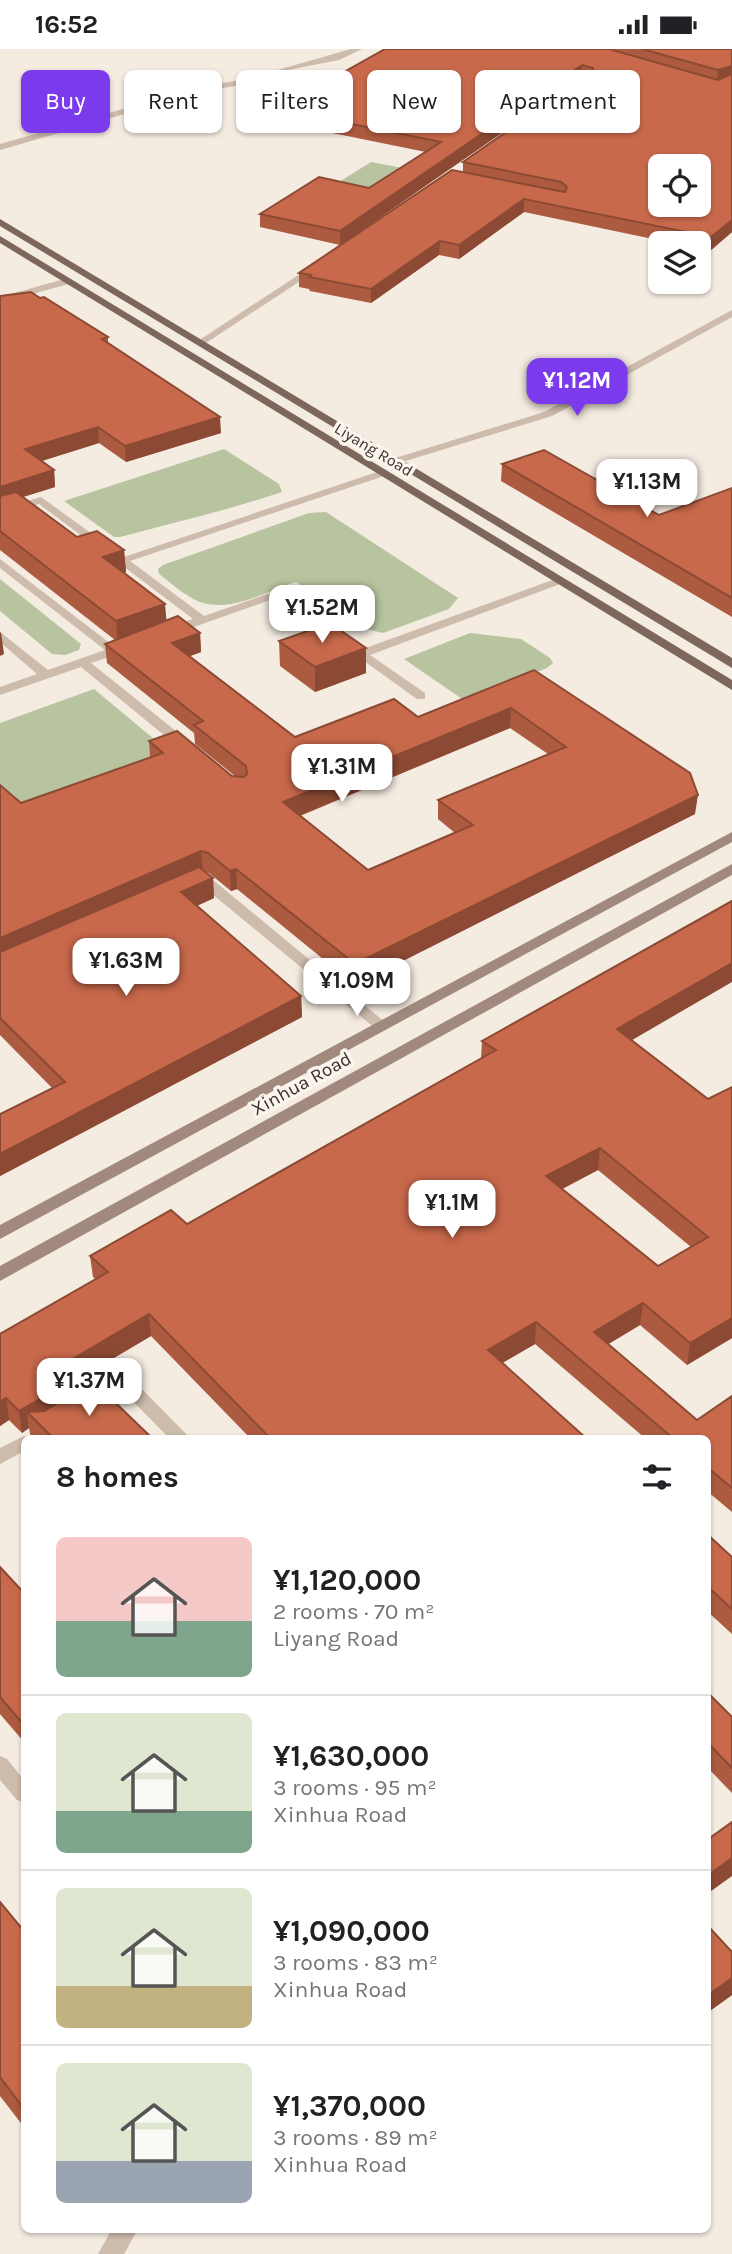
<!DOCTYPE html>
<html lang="en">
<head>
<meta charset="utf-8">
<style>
	:root { --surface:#fff; --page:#f2f2f2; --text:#202124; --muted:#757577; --line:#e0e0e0; --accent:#7c3aed }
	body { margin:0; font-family:Karla,sans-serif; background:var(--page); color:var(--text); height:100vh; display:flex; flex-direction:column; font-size:26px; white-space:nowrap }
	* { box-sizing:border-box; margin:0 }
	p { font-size:23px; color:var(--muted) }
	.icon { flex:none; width:38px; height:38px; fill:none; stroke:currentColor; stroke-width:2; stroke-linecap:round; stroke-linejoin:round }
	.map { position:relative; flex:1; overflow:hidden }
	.side { position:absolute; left:21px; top:1386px; width:690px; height:798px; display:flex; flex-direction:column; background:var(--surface); border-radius:10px; box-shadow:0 2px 5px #0004 }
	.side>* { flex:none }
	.banner { position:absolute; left:21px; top:21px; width:691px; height:63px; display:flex; gap:14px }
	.buttons { position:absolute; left:648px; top:105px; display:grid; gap:14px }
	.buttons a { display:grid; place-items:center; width:63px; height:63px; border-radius:10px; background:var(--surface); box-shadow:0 2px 5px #0004; font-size:35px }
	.price { position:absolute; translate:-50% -60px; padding:0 16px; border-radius:14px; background:#fff; color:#222; font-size:23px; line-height:46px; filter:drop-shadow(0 2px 4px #0008) }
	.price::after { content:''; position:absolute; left:50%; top:42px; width:21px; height:16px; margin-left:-10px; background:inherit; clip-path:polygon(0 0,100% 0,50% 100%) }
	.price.on { background:var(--accent); color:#fff }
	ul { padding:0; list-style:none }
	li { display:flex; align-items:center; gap:21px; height:175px; padding:0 35px }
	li+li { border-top:2px solid var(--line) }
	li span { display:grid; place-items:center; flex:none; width:196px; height:140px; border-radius:10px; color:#555 }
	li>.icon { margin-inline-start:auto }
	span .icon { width:84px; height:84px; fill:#fffc; stroke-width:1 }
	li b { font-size:30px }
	h2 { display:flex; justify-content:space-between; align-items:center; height:84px; padding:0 35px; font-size:30px }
	.chip { padding:0 24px; border-radius:10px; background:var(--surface); box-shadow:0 2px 5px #0004; font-size:24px; line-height:63px }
	.chip.on { background:var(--accent); color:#fff }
	.status { display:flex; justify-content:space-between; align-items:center; height:49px; padding:0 35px; background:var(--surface); direction:ltr }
	.status svg { height:19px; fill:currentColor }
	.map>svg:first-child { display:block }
	.green { fill:#b8c4a0 }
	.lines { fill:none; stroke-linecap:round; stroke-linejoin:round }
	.service { fill:#cdbbac; fill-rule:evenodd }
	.minor { fill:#cdbbac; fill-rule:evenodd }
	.tertiary { fill:#cdbbac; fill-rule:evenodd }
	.secondary { fill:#a18a7d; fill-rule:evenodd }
	.primary { fill:#7d675c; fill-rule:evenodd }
	.wall { fill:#ac5a40; fill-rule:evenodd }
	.shaded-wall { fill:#8c4a34 }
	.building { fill:#c8694b; stroke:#8c4a34; stroke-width:2; fill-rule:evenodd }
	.labels { text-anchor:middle; stroke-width:7; stroke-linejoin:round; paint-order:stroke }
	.far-street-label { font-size:16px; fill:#3b302b; stroke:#fbf5ee }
	.street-label { font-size:19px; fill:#3b302b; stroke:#fbf5ee }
</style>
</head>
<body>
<div class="status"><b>16:52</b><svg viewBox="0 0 49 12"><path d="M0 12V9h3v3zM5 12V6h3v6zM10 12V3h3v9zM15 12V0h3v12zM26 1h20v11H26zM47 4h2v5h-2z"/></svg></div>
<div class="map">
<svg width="732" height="2205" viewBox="0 0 732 2205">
	<rect width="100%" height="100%" fill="#f4ebe1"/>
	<g class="green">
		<polygon points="371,113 413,121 381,142 339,133"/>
		<path d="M224 400 279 435 282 443C229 461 175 473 120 488H114L64 452Z"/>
		<path d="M326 463 458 549 449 560 383 584 366 580 296 533C267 542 230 564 200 553 185 547 171 534 159 525L158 520 163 516 309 464Z"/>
		<polygon points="0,530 81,595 79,601 65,606 52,605 0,562"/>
		<polygon points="470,584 521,590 550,609 553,614 547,619 465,652 404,610"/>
		<polygon points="94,640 172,705 25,760 0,737 0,674"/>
	</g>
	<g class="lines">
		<g class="service">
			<polygon points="312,217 320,219 203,296 195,294"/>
			<polygon points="383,421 388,424 387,426 130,512 204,567 273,543 281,543 363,600 555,530 563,530 563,534 370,606 425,644 425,650 417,650 276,549 174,585 166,585 166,579 193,570 115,511"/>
			<polygon points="41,448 106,495 106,499 98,499 39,455 0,466 0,460"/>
			<polygon points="0,510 115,598 130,595 130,601 91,614 192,695 192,701 182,701 81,618 0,646 0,638 37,625 0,593 0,583 48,621 105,601 0,519"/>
			<polygon points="202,825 207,826 386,974 388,977 386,980 376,980 200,835 193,834 191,831"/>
			<polygon points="125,1328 131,1329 191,1390 170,1390 124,1343 96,1360 84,1360 81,1355 84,1350"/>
			<polygon points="24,1387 31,1390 24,1390 24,1402 0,1415 0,1399"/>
			<polygon points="0,1707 7,1710 24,1731 24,1754 17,1751 0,1731"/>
			<polygon points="112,2180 138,2180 124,2205 98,2205"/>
		</g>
		<g class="minor">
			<polygon points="351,0 362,0 339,11 288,21 248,35 204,42 0,101 0,95 200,38 246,30"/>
			<polygon points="732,261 732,268 552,367 399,414 389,411 544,363"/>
		</g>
		<polygon class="tertiary" points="68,229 73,232 72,234 0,254 0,248"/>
		<g class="secondary">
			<polygon points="732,783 732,793 0,1190 0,1176"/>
			<polygon points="732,815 732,826 0,1232 0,1217"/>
		</g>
		<g class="primary">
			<polygon points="0,170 732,609 732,619 0,177"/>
			<polygon points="0,187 732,631 732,641 0,194"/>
		</g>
	</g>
	<g class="wall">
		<polygon points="385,0 732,0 732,183 710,202 698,200 698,194 672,194 524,163 459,210 439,206 371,254 310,242 309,240 299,238 299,224 463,123 463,113 583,29 581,29 340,196 260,178 260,165 369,139 426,103 278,73 278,60"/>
		<path d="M0 247 108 288V294L221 384 126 413 99 394 41 412 54 421 55 438 23 448 77 488 124 501 126 523 124 524 166 571 200 584 201 603 190 607 295 688 418 668 534 621 695 765 355 936 237 840 231 842 209 824 206 823 213 829 214 849 197 857 301 947 302 968 0 1127V1065L52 1039 0 986V736L21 754 150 708 149 692 235 727 195 695 194 684 107 614 105 595 115 591 0 501ZM510 679 548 705 438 751V770L455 784 368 821 300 767Z"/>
		<polygon points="502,415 659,466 732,439 732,568 501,432"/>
		<polygon points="279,592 366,624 315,643 280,617"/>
		<path d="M632 991 708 1050 732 1038V1289L687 1316 640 1276 608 1295 697 1371 732 1347V1463L707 1442V1390H646L535 1295 502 1314 587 1390H251L151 1287 80 1329 82 1340 153 1390H31L29 1379 22 1384 9 1371 0 1377V1285L95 1230 93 1228 90 1207 187 1175 481 1010 482 992ZM598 1121 691 1198 658 1217 562 1140Z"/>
		<polygon points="707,1485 732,1508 732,1585 707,1562"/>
		<polygon points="0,1518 24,1544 24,1693 0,1665"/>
		<polygon points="707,1643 732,1668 732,1744 707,1718"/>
		<polygon points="0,1853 24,1882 24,2078 0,2047"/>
		<polygon points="707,1876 732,1903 732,1946 707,1964"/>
	</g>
	<g class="shaded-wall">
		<polygon points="582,16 581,29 340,196 340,182"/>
		<polygon points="732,17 732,29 717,33 718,21"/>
		<polygon points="524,150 524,163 459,210 459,196"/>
		<polygon points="732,171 732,183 710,202 711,188"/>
		<polygon points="440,192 439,206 371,254 371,240"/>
		<polygon points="220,368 221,384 126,413 125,397"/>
		<polygon points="98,378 99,394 26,417 25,400"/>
		<polygon points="54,421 55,438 0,455 0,438"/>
		<polygon points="124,501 126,523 105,530 103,508"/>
		<polygon points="165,555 167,577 118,594 116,572"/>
		<polygon points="1,583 4,605 0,607 0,584"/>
		<polygon points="200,584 201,603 174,613 172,594"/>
		<polygon points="366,599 366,624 315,643 315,618"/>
		<polygon points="511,659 510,679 284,773 283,753"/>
		<polygon points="698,746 695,765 355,936 355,915"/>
		<polygon points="201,802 203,822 0,910 0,889"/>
		<polygon points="236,820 237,840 231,842 230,822"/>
		<polygon points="213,829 214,849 182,863 181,843"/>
		<polygon points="732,914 732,933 615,1001 617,980"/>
		<polygon points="301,947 302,968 0,1127 0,1105"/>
		<polygon points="600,1099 598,1121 545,1149 546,1127"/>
		<polygon points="643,1254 640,1276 592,1305 594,1283"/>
		<polygon points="149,1265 151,1287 80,1329 83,1349 38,1374 27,1363 29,1379 22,1384 19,1362 66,1314"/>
		<polygon points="732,1269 732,1289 687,1316 690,1294"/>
		<polygon points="536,1273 535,1295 487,1323 488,1301"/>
		<polygon points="6,1349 9,1371 0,1377 0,1353"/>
		<polygon points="732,1809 732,1827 707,1845 707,1827"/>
		<polygon points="732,1929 732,1946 707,1964 711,1944"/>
	</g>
	<g class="building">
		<path d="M385 0H609L718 31 732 25V171L711 188 524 150 459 196 440 192 371 240 309 228 311 226 299 224 452 121 565 143 567 138 561 133 463 113 592 23 593 19 582 16 340 182 260 165 319 128 369 139 441 93 278 60ZM660 117H698V156H660Z"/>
		<polygon points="642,0 732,0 732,17 718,21"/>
		<polygon points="31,243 40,249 44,248 108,288 102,290 220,368 125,397 98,378 25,400 54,421 0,438 0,247"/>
		<polygon points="544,401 659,466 732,439 732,549 502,415"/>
		<polygon points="16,443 77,488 97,482 124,501 103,508 165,555 116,572 0,482 0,447"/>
		<path d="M178 567 200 584 172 594 295 688 394 650 418 668 534 621 690 724 698 746 355 915 236 820 230 822 208 804 201 802 0 889V736L21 754 163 704 149 692 177 682 232 727 244 728 247 725 246 717 194 676 203 672 105 595ZM511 659 566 698 438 751 473 776 368 821 283 753Z"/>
		<polygon points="330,574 366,599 315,618 279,592"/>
		<polygon points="199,818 213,829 181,843 301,947 0,1105 0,1065 65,1033 0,969 0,903"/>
		<path d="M732 852V914L617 980 708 1050 732 1038V1269L690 1294 643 1254 594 1283 697 1371 732 1347V1439L707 1418V1390H674L536 1273 488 1301 587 1390H271L149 1265 66 1314 80 1327 19 1362 6 1349 0 1353V1285L108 1223 90 1207 171 1161 187 1175 496 1001 482 992ZM600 1099 708 1188 658 1217 546 1127Z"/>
		<polygon points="94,1333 153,1390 54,1390 27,1363 44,1362"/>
		<polygon points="707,1485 732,1508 732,1560 707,1537"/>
		<polygon points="0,1518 24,1544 24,1676 0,1648"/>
		<polygon points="707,1643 732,1668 732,1719 707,1693"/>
		<polygon points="732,1773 732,1809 707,1827 707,1791"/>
		<polygon points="0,1853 24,1882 24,2060 0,2028"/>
		<polygon points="707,1876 732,1903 732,1929 711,1944 707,1939"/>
	</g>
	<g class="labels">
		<g class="far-street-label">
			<text transform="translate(374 400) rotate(31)" y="6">Liyang Road</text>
		</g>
		<g class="street-label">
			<text transform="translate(301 1034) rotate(-29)" y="7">Xinhua Road</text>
		</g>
	</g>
</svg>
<div class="buttons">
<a><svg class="icon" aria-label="locate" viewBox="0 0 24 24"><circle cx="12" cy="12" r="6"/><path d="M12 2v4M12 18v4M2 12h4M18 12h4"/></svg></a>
<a><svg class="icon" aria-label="layers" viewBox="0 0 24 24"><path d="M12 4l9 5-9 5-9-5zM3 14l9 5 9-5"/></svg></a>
</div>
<b class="price on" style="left:577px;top:369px">¥1.12M</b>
<b class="price" style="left:647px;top:470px">¥1.13M</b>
<b class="price" style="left:322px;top:596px">¥1.52M</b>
<b class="price" style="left:342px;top:755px">¥1.31M</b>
<b class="price" style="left:126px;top:949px">¥1.63M</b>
<b class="price" style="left:357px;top:969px">¥1.09M</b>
<b class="price" style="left:452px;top:1191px">¥1.1M</b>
<b class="price" style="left:89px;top:1369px">¥1.37M</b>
<div class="banner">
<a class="chip on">Buy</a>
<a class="chip">Rent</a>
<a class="chip">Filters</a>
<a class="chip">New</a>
<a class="chip">Apartment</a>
</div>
<section class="side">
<h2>8 homes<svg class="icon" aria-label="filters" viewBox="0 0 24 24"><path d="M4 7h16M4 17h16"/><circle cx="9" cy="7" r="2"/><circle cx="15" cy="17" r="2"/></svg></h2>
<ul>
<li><span style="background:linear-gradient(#f6c9c9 60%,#7fa58c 0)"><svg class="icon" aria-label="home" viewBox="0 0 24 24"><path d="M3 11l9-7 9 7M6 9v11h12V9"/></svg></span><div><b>¥1,120,000</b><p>2 rooms · 70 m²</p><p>Liyang Road</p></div></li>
<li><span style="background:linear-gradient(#dfe7d0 70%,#7fa58c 0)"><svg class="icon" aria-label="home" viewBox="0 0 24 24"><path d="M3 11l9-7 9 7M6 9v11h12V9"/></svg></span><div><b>¥1,630,000</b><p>3 rooms · 95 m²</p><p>Xinhua Road</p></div></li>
<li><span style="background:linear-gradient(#dfe7d0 70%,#c2b280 0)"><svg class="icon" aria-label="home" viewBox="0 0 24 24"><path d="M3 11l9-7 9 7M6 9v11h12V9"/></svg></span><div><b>¥1,090,000</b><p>3 rooms · 83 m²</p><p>Xinhua Road</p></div></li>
<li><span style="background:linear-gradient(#dfe7d0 70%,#9aa5b1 0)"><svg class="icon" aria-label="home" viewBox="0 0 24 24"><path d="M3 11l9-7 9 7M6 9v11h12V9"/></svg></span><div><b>¥1,370,000</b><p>3 rooms · 89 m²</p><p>Xinhua Road</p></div></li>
</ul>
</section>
</div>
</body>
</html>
